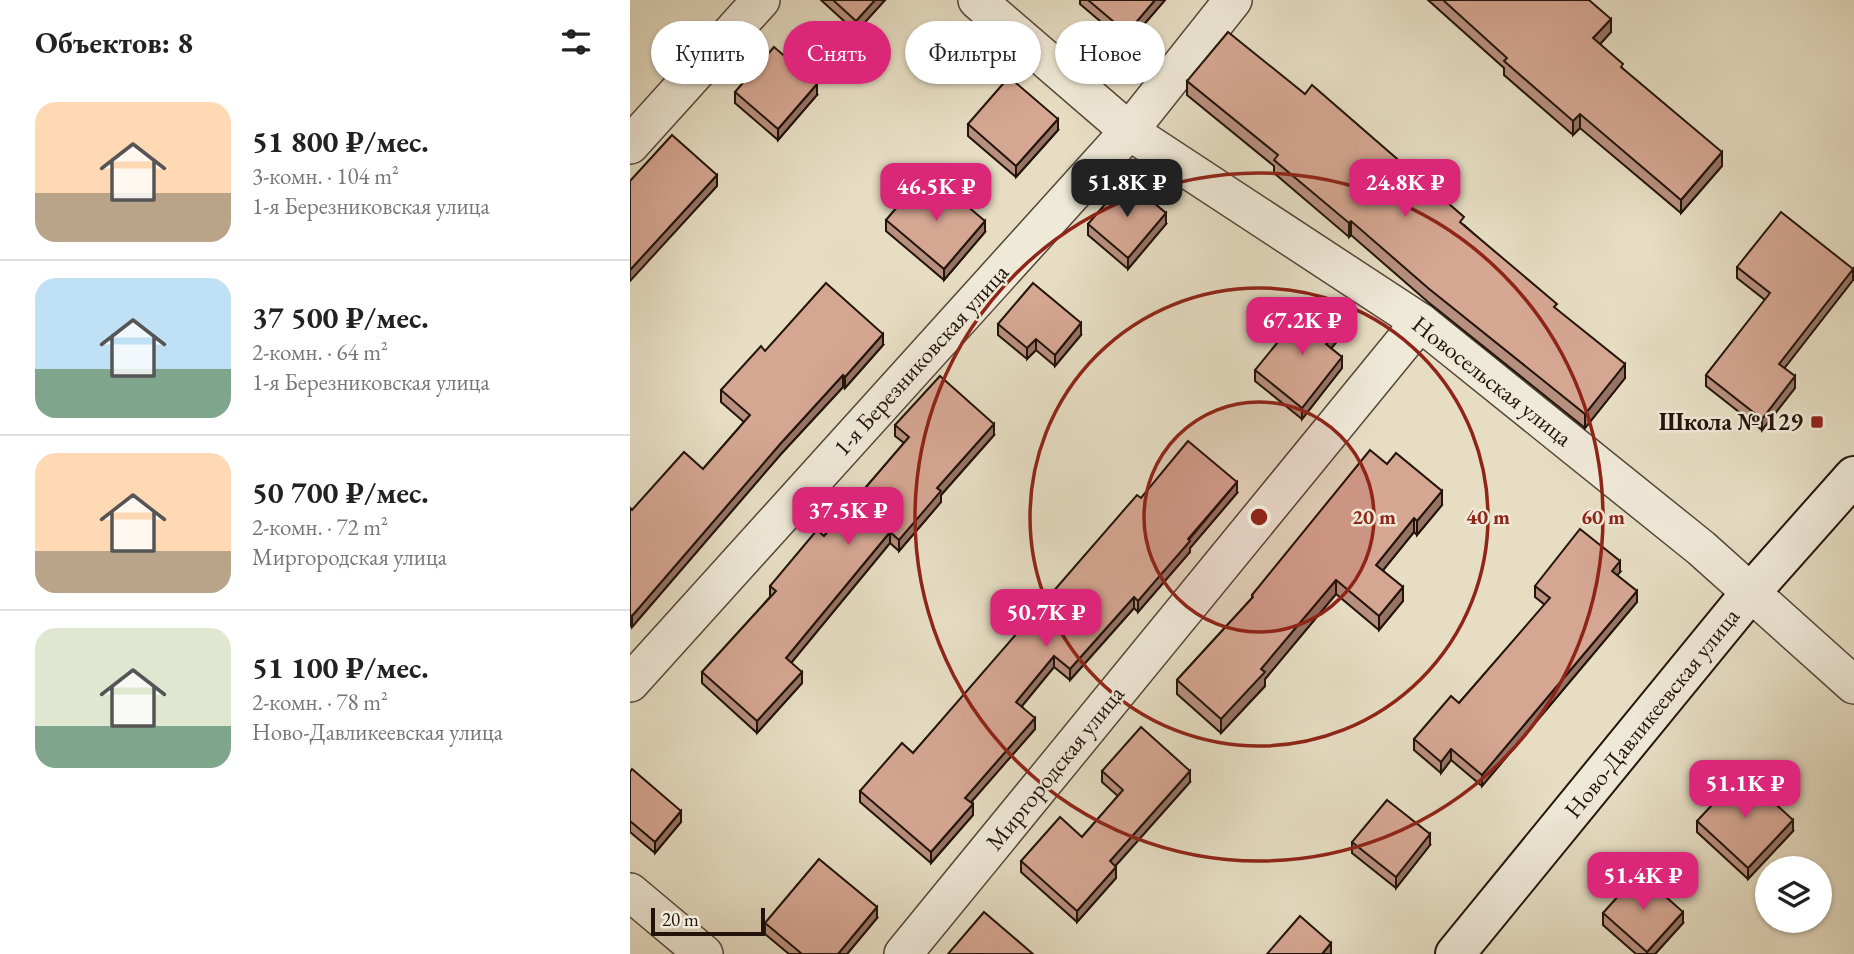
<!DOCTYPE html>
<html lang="ru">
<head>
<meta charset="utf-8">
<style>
	:root { --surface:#fff; --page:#f6f6f6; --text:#222; --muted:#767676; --line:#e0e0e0; --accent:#db2777 }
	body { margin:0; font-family:"EB Garamond",serif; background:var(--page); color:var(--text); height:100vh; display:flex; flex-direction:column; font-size:26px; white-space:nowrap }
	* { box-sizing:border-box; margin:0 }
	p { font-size:23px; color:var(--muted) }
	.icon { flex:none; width:38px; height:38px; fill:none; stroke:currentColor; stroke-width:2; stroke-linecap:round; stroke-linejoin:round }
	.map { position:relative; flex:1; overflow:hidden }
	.drawer { display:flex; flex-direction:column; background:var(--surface); width:630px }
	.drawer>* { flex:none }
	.top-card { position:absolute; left:21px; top:21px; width:665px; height:63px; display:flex; gap:14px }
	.tools { position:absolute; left:1125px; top:856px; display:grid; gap:14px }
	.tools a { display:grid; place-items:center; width:77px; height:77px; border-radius:50%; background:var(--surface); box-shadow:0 2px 5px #0004; font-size:35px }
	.scale { position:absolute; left:21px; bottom:18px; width:114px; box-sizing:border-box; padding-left:7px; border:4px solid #23130a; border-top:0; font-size:19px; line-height:24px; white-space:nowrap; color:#23130a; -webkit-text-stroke:5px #efe9d8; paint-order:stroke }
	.price { position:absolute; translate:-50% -60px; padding:0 16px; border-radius:14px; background:var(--accent); color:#fff; font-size:23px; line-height:46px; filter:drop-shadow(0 2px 4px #0008) }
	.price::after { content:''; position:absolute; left:50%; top:42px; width:21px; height:16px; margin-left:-10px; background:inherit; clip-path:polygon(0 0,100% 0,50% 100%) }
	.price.current { background:#222; color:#fff }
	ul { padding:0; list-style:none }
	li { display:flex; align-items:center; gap:21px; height:175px; padding:0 35px }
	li+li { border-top:2px solid var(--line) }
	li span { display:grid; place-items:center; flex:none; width:196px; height:140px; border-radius:21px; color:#555 }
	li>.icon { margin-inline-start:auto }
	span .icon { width:84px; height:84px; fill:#fffc; stroke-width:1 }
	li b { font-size:30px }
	h2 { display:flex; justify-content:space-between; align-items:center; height:84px; padding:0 35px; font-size:30px }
	.pill { padding:0 24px; border-radius:32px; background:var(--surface); box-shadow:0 2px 5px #0004; font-size:24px; line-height:63px }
	.pill.current { background:var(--accent); color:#fff }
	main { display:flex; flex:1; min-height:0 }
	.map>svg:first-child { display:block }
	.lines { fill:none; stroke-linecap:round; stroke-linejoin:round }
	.street-casing { stroke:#544638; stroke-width:40 }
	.secondary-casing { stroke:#23130a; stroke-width:42 }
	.street { stroke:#efe9d8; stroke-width:37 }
	.secondary { stroke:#efe9d8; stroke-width:38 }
	.wall { fill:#b78f7e; stroke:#23130a; stroke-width:2 }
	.shaded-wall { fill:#957466; stroke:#23130a; stroke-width:2 }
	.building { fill:#d5a692; stroke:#23130a; stroke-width:2 }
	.ring { fill:none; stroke:#8f2418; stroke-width:3.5 }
	.poi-dot { fill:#8f2418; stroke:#efe9d8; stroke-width:2.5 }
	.labels { text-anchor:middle; stroke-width:5; stroke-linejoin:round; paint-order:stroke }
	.street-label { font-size:24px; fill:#23130a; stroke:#efe9d8 }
	.poi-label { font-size:24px; font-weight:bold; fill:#23130a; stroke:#efe9d8; text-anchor:end }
	.centre { fill:#8f2418; stroke:#efe9d8; stroke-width:3.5 }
	.ring-label { font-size:21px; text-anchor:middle; font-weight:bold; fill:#8f2418; stroke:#efe9d8; stroke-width:5; stroke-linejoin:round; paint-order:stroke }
</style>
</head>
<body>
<main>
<section class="drawer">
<h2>Объектов: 8<svg class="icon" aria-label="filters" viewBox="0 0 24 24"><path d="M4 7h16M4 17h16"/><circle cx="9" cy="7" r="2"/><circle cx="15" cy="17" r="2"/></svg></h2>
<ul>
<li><span style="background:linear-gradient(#ffd9b3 65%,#b9a48a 0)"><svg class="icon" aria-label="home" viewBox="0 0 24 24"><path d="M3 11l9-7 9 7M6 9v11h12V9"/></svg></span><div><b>51 800 ₽/мес.</b><p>3-комн. · 104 m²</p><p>1-я Березниковская улица</p></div></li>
<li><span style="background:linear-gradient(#bfe0f5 65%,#7fa58c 0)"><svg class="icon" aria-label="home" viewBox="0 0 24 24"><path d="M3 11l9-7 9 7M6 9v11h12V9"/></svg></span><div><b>37 500 ₽/мес.</b><p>2-комн. · 64 m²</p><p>1-я Березниковская улица</p></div></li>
<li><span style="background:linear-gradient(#ffd9b3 70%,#b9a48a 0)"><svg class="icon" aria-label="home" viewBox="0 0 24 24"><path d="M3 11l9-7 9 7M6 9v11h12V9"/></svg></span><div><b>50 700 ₽/мес.</b><p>2-комн. · 72 m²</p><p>Миргородская улица</p></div></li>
<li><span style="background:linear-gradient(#dfe7d0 70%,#7fa58c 0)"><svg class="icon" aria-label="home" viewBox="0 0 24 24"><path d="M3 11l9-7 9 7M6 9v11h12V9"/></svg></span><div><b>51 100 ₽/мес.</b><p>2-комн. · 78 m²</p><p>Ново-Давликеевская улица</p></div></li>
</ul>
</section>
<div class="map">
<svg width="1224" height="954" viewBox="0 0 1224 954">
	<rect width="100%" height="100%" fill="#e6ddc3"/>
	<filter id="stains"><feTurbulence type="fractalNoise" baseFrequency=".00286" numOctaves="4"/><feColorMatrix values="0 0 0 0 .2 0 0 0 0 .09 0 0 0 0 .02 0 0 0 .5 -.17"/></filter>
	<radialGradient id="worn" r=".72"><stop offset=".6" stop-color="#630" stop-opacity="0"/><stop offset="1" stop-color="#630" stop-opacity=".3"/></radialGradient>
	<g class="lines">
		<defs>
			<g id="street">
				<polyline points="347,0 499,131 790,322 1071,548 1224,685"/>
				<polyline points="0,145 131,0"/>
				<polyline points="0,683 499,131 603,0"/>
				<polyline points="0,892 74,954"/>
				<polyline points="273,954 790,322"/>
			</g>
			<polyline id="secondary" points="825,954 1121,592 1224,476"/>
		</defs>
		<use href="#street" class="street-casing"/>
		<use href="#secondary" class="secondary-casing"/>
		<use href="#street" class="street"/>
		<use href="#secondary" class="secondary"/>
	</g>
	<g class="wall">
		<polygon points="191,0 255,0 226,32"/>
		<polygon points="450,0 535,0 497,44 450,4"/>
		<polygon points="798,0 959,0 981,32 970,44 993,69 1092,166 1051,213 950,128 943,135 874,75 874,68"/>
		<polygon points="557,81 834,225 927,310 995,378 955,428 798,302 721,235 719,237 644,173 644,166 557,95"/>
		<polygon points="105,92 187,95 148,140 105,103"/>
		<polygon points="338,124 428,130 386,177 338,136"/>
		<polygon points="256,220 355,232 314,280 256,231"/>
		<polygon points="458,224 536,224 498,269 458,235"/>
		<polygon points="1107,267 1223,280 1154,368 1165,388 1132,430 1076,386 1076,375 1135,300 1107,278"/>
		<polygon points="368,324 451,335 425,366 406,350 397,359 368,335"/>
		<polygon points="709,339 701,348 712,368 672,419 625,381 625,370"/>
		<polygon points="253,345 215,388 213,387 151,454 2,627 0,626 0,508 2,510 73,469 114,422 91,402 91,390 135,351"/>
		<polygon points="265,425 364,435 311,495 311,502 269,551 260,543 161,663 172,683 127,733 72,683 72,672 140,597 140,586 194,536 274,443 265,436"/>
		<polygon points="757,464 812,505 787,535 784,532 753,570 773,601 749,630 706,594 635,679 635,686 591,733 547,694 547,680 622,598 622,595"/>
		<polygon points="607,493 560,548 560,552 508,612 504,608 440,680 424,667 392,706 405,729 341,802 343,815 301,863 230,802 230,791 283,753 511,498"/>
		<polygon points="990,572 987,575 1007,602 852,786 821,760 811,773 784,750 784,739 829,703 915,605 905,597 905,586"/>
		<polygon points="472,771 560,782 485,866 486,878 447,922 391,872 391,861 452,837 488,796 472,782"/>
		<polygon points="0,772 51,822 25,853 0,832"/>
		<polygon points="1067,821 1163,831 1118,879 1067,832"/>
		<polygon points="722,842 800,845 766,888 722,853"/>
		<polygon points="973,913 1053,923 1025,954 1006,954 973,925"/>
		<polygon points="247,918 217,954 159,954 135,934 135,923"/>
	</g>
	<g class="shaded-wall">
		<polygon points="245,0 255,0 226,32 226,21"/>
		<polygon points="525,0 535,0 497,44 497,33"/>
		<polygon points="981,19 981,32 963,52 963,38"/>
		<polygon points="187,84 187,95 148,140 148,129"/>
		<polygon points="950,114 950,128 943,135 943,121"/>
		<polygon points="428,119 428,130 386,177 386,166"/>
		<polygon points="1092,152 1092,166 1051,213 1051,200"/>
		<polygon points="87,175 87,186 0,281 0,270"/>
		<polygon points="536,213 536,224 498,269 498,258"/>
		<polygon points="355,221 355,232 314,280 314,269"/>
		<polygon points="721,221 721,235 719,237 719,223"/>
		<polygon points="1223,269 1223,280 1149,375 1149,364"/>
		<polygon points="451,323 451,335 425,366 425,355"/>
		<polygon points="709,328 709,339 696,355 696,344"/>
		<polygon points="253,334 253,345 215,388 215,377"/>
		<polygon points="406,339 406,350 397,359 397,348"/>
		<polygon points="712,357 712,368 672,419 672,408"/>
		<polygon points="995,364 995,378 955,428 955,414"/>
		<polygon points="213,375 213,387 151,454 2,627 2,616 151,443"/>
		<polygon points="1165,376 1165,388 1132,430 1132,419"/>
		<polygon points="364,424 364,435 311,495 311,502 269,551 269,540 307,488"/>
		<polygon points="607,482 607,493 560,548 560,552 508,612 508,601"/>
		<polygon points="812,491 812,505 787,535 787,521"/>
		<polygon points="784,518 784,532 746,579 746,565"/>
		<polygon points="260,532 260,543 156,669 156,658"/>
		<polygon points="990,561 990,572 982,582 982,571"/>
		<polygon points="706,580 706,594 635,679 635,686 591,733 591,719 631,669"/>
		<polygon points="773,587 773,601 749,630 749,616"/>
		<polygon points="1007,591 1007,602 852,786 852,775"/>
		<polygon points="504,597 504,608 440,680 440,669"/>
		<polygon points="424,656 424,667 386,713 386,702"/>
		<polygon points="172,672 172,683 127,733 127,721"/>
		<polygon points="405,718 405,729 335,809 335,798"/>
		<polygon points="821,749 821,760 811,773 811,762"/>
		<polygon points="560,771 560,782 480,872 480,861"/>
		<polygon points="343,804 343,815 301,863 301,852"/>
		<polygon points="51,811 51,822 25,853 25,842"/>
		<polygon points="1163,820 1163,831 1118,879 1118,868"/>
		<polygon points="800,834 800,845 766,888 766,877"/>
		<polygon points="486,867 486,878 447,922 447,911"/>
		<polygon points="247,907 247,918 217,954 208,954"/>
		<polygon points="1053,912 1053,923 1025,954 1017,954 1017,952"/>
		<polygon points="701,943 701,954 692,954"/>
	</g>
	<g class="building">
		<polygon points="203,0 245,0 226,21"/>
		<polygon points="458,0 525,0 497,33"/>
		<polygon points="813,0 959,0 981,19 963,38 993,64 991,67 1092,152 1051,200 950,114 943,121 874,61 877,58"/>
		<polygon points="598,32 675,94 682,85 834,217 830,222 927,304 924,307 995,364 955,414 798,288 721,221 719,223 644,160 648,155 557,81"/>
		<polygon points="144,47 187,84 148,129 105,92"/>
		<polygon points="379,77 428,119 386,166 338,124"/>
		<polygon points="42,135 87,175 0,270 0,181"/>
		<polygon points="496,180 536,213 498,258 458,224"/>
		<polygon points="310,183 355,221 314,269 256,220 285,186 298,198"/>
		<polygon points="1151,212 1223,269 1149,364 1165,376 1132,419 1076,375 1140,293 1107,267"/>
		<polygon points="196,283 253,334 215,377 213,375 151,443 2,616 0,615 0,508 2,510 54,452 73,469 120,415 91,390 131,346 135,351"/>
		<polygon points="403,283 451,323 425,355 406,339 397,348 368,324"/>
		<polygon points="679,304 709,328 696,344 712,357 672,408 625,370"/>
		<polygon points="310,376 364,424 307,488 311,491 269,540 260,532 156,658 172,672 127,721 72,672 146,591 140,586 187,530 194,536 279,437 265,425"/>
		<polygon points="558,441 607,482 558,539 560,541 508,601 504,597 440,669 424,656 386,702 405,718 335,798 343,804 301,852 230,791 272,743 283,753 507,495 511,498"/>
		<polygon points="740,450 757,464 766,453 812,491 787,521 784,518 746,565 773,587 749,616 706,580 631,669 635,672 591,719 547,680 623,597 622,595"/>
		<polygon points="950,529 990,561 982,571 1007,591 852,775 821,749 811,762 784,739 821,696 829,703 920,598 905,586"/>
		<polygon points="511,727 560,771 480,861 486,867 447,911 391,861 430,817 452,837 493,790 472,771"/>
		<polygon points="2,769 51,811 25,842 0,821 0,772"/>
		<polygon points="1112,773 1163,820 1118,868 1067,821"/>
		<polygon points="757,800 800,834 766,877 722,842"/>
		<polygon points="189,859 247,907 208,954 172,954 135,923"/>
		<polygon points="1009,873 1053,912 1017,952 973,913"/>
		<polygon points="354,912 403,954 318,954"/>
		<polygon points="670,916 701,943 692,954 637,954"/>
	</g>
	<circle cx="629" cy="517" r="115" fill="#8f2418" fill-opacity=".12"/>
	<g class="ring">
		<circle cx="629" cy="517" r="115"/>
		<circle cx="629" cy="517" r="229"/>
		<circle cx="629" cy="517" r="344"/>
	</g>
	<rect class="poi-dot" x="1180" y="415" width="14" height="14" rx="3.5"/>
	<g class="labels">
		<g class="street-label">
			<text transform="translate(291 360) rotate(-48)" y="8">1-я Березниковская улица</text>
			<text transform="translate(862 381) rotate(38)" y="8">Новосельская улица</text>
			<text transform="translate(1022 713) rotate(-51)" y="8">Ново-Давликеевская улица</text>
			<text transform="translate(425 768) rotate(-51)" y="8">Миргородская улица</text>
		</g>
		<g class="poi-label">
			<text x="1173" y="430">Школа № 129</text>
		</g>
	</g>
	<circle cx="629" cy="517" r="10" class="centre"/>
	<g class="ring-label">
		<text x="744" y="524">20 m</text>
		<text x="858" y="524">40 m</text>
		<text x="973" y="524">60 m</text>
	</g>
	<rect width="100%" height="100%" filter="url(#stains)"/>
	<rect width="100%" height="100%" fill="url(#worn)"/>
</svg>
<div class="tools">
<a><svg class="icon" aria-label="layers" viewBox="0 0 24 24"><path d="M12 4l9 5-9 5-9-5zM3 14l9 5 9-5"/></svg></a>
</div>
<div class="scale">20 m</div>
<b class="price current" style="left:497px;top:219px">51.8K ₽</b>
<b class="price" style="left:775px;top:219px">24.8K ₽</b>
<b class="price" style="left:306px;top:223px">46.5K ₽</b>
<b class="price" style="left:672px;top:357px">67.2K ₽</b>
<b class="price" style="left:218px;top:547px">37.5K ₽</b>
<b class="price" style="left:416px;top:649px">50.7K ₽</b>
<b class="price" style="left:1115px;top:820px">51.1K ₽</b>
<b class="price" style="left:1013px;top:912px">51.4K ₽</b>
<div class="top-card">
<a class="pill">Купить</a>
<a class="pill current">Снять</a>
<a class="pill">Фильтры</a>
<a class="pill">Новое</a>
</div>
</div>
</main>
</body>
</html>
